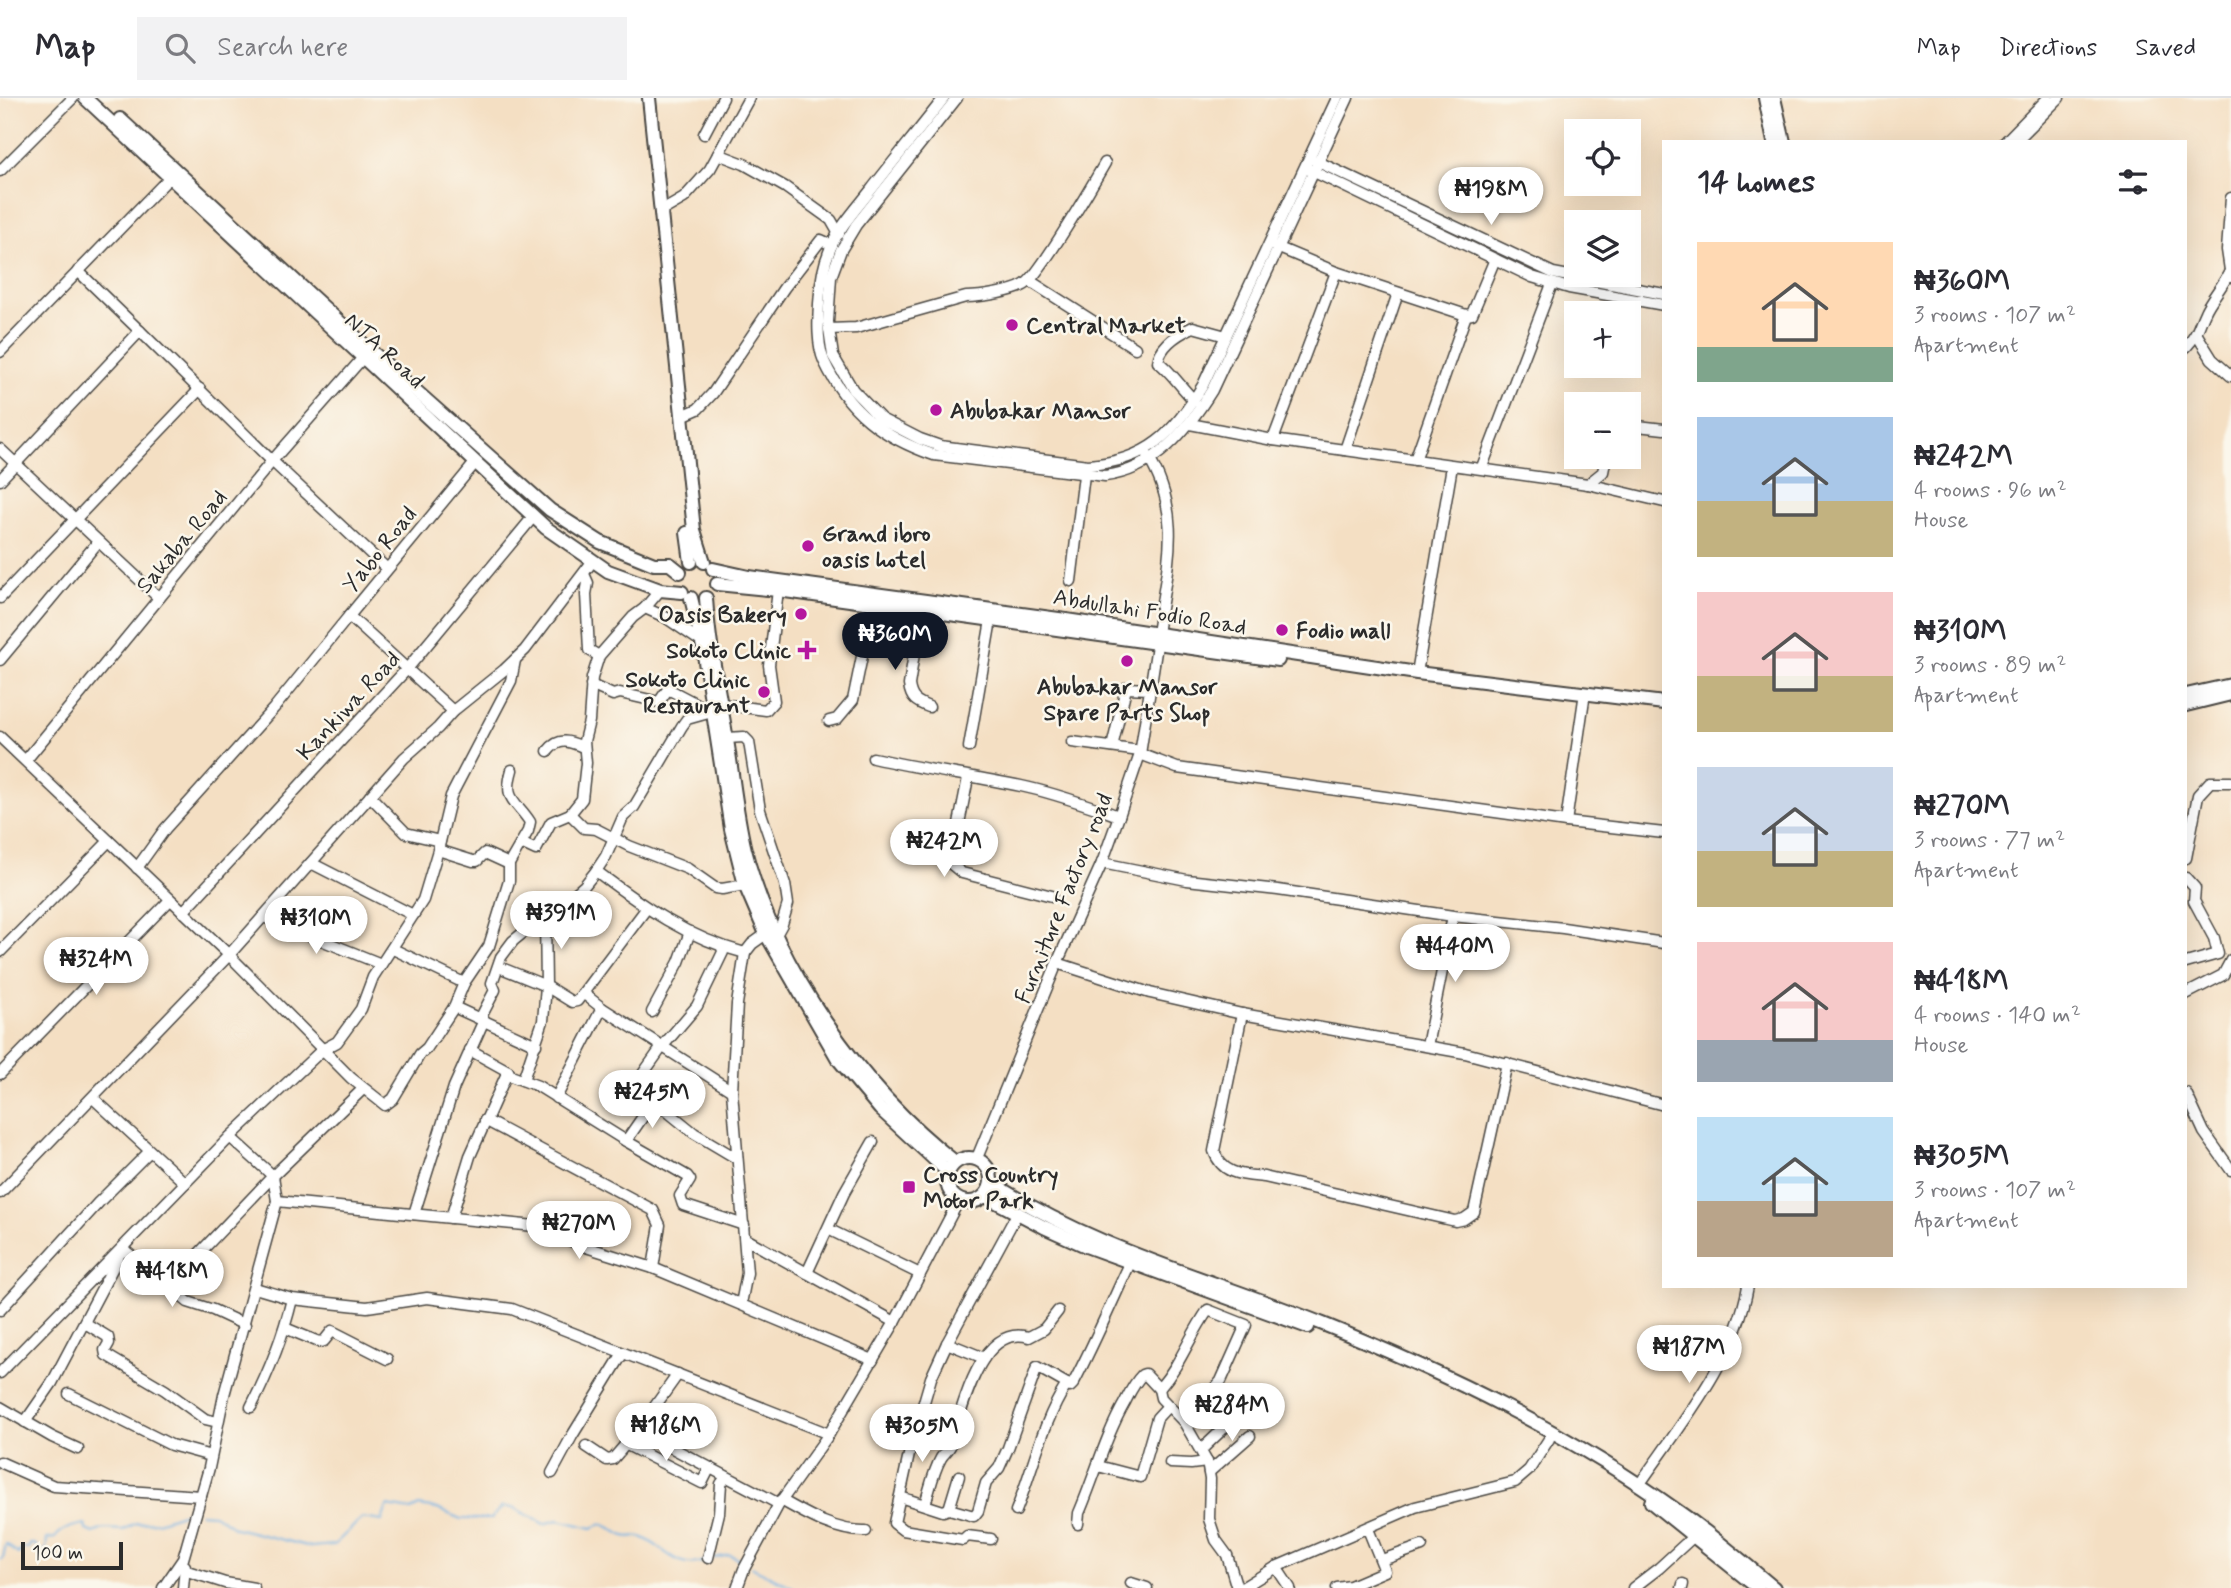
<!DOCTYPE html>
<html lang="en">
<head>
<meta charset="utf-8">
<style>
	:root { --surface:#fff; --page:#f2f2f3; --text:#2b2b33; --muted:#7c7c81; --line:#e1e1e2; --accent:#111827 }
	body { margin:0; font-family:Mynerve,sans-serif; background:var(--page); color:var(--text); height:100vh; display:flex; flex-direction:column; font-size:26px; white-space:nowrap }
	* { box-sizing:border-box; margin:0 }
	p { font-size:23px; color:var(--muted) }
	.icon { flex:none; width:38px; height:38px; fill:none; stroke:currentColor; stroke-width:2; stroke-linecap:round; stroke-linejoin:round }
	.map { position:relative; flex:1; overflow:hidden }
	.sheet { position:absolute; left:1662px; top:42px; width:525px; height:1148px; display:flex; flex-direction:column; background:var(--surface); border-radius:0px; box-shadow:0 7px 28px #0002 }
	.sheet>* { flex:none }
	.fabs { position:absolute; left:1564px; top:21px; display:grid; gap:14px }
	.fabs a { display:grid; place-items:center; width:77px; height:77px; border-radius:0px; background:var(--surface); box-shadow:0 7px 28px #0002; font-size:35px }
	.scale { position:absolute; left:21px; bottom:18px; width:102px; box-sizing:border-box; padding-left:7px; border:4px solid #2b2b2b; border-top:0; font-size:19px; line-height:24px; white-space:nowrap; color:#2b2b2b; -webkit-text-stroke:5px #fbf7ec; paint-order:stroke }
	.price { position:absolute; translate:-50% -60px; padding:0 16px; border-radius:24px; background:#fff; color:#222; font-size:23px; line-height:46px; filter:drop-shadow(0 2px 4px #0008) }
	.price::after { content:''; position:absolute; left:50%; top:42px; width:21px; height:16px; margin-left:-10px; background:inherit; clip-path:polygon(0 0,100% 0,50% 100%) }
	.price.active { background:var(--accent); color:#fff }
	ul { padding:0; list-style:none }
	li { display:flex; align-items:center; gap:21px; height:175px; padding:0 35px }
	li span { display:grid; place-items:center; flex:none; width:196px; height:140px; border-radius:0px; color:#555 }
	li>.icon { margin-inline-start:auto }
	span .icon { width:84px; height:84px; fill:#fffc; stroke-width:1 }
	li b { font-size:30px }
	h2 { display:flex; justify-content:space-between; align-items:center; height:84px; padding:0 35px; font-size:30px }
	header { display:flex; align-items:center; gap:42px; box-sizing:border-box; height:98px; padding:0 35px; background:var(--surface); border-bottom:2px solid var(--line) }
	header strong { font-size:33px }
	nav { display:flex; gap:38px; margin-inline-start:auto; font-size:24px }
	.search { width:490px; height:63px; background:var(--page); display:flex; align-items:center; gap:18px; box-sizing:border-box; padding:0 24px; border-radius:0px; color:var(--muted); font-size:26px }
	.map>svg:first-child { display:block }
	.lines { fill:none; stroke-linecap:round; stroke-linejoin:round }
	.stream { stroke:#6eaee1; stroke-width:2 }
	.minor-casing { stroke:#494642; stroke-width:13 }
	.major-casing { stroke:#494642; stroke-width:16 }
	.minor { stroke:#fff; stroke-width:10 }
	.major { stroke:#fff; stroke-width:12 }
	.poi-dot { fill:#b5179e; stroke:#fbf7ec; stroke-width:2.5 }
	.labels { text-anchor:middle; stroke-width:5; stroke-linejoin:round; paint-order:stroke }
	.poi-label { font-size:23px; font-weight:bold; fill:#2b2b2b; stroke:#fbf7ec; text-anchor:start }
	.street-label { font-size:23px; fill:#2b2b2b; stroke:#fbf7ec }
</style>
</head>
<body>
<header>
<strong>Map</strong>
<div class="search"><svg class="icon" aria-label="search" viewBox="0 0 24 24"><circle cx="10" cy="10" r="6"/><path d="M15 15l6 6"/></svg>Search here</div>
<nav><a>Map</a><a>Directions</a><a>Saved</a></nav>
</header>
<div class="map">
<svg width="2231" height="1490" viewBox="0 0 2231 1490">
	<rect width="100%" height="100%" fill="#fbf7ec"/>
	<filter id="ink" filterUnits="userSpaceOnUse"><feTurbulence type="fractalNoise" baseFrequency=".0143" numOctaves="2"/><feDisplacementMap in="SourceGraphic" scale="14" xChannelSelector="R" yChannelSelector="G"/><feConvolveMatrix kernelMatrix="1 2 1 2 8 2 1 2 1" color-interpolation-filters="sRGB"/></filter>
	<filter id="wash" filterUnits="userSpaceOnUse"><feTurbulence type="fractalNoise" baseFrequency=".00686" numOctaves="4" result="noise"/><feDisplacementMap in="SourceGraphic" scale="28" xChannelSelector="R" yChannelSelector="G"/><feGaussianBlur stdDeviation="1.57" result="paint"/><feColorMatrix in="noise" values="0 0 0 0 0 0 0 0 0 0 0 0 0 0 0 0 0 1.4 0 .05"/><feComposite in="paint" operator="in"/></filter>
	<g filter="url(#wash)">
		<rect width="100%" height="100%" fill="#f4dfc3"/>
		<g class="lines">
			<g class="stream">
				<path d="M200 1415 214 1416 235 1430 311 1449 334 1447 362 1420 382 1423 387 1408 411 1412 419 1408 437 1411 461 1421H491L502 1409 514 1410 544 1426 558 1422 592 1430 601 1426C613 1429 617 1436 625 1438 630 1440 636 1437 641 1439 662 1446 676 1474 705 1463"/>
				<polyline points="714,1460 730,1457 742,1463"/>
				<path d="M0 1462 3 1460 6 1446 18 1456 23 1450H29L30 1446H35L42 1456 46 1451 47 1441 55 1440C62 1430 74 1428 85 1426L86 1432 93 1435 104 1431 123 1432 136 1425 157 1424 188 1414"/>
				<polyline points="751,1469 794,1490"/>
			</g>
		</g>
	</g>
	<g filter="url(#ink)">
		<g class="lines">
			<defs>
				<g id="minor">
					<path d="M944 0C920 31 895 61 871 92 857 110 840 128 831 149 823 167 820 185 819 206 818 223 817 247 824 263 847 313 884 340 934 357L1105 378C1155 372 1187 332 1212 292L1348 0"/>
					<path d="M957 0 856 127 841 152 831 179 828 224 833 258 853 292 881 321 920 341 940 348 1088 367C1148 363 1174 335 1203 287L1337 0"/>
					<polyline points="704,36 723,0"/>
					<polyline points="2005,44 2048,0"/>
					<polyline points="2015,44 2059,0"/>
					<polyline points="718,56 744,66 785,89 831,122 839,136"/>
					<polyline points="1314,62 1553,175 1664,196"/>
					<polyline points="1308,71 1532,179 1569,190 1664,207"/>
					<polyline points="0,73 73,0"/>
					<polyline points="660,114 684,100 710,71 749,0"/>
					<polyline points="1272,147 1336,174 1466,217 1472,216 1495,161"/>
					<polyline points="78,173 140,233"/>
					<polyline points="2231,179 2227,152 2231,100"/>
					<polyline points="1030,183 1135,250"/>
					<path d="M829 231 856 230 966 199C980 199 1012 194 1024 187 1038 180 1094 84 1105 65"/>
					<polyline points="2197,237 2212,261 2231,278"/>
					<path d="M2186 249C2198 236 2198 229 2205 214 2210 202 2223 188 2230 173"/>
					<polyline points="0,254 170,79"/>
					<path d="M1194 302C1182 291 1170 272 1158 264 1160 247 1178 236 1193 229L1226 238"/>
					<polyline points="682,318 698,311 713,295 784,190 821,142 832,147"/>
					<polyline points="1190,326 1273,342 1588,386 1603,374 1606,359"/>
					<polyline points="1629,327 1664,331"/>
					<polyline points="1273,342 1336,174"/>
					<polyline points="0,351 159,500"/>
					<polyline points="1345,352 1398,195"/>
					<path d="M1147 357C1185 418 1166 470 1157 536"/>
					<polyline points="1415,362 1466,217"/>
					<polyline points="1482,369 1552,186"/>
					<polyline points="0,382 140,233 272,363 387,471"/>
					<polyline points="1588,386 1664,404"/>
					<polyline points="584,476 588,485 586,496 589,552 599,558"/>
					<polyline points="1071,483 1084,377"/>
					<polyline points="0,500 200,291"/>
					<polyline points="645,510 660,492"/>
					<path d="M921 512 909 587C911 601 916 604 929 609"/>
					<polyline points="0,562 98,444"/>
					<polyline points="1417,575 1452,368"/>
					<polyline points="591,587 613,597 620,595 659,604 668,591 712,614"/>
					<polyline points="720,606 766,612 774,603 769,567 778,492"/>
					<polyline points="453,613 349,518 475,365"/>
					<polyline points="829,623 837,621 853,602 873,505"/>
					<path d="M0 639 229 857 351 980 385 1007 393 1001 420 956 427 950 454 909 464 885 489 848 509 783V766L528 733 530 724C516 702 503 703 512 672"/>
					<polyline points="727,640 744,639 749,644 760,712 785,786 788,806 782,826 776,837"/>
					<polyline points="1072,644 1140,653"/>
					<polyline points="969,649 991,522"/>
					<polyline points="1112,649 1126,590 1150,591"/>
					<path d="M548 653C559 639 569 643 583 649"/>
					<polyline points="1140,656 1177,670 1566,724 1664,735"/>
					<path d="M873 660C922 671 972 678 1021 688 1055 695 1087 707 1119 718"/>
					<polyline points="26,662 272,363 367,255"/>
					<polyline points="968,680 951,766 962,775 1052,798"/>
					<polyline points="370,698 406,735 440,743"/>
					<polyline points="570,716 584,730 596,731 629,748 688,771 715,790 722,791 745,787"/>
					<polyline points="1566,724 1584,601"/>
					<polyline points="521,745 536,752 551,724 570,716 582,701 586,665 584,643 589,623 592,580 599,558 633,519 645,510 665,519 702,544"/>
					<polyline points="438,752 473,763 477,763 485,755 509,766"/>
					<polyline points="2186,760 2198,697 2210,684 2231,684"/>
					<polyline points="311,765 413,817"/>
					<polyline points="1102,765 1187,782 1278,792 1453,818 1563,830 1664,845"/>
					<polyline points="137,770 165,731 274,610 349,518"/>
					<path d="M596 773C644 809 687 840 745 855"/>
					<polyline points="2186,780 2195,790 2194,803 2214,840 2218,856 2186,865"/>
					<polyline points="183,814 407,571 533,419"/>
					<polyline points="264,819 381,866"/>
					<polyline points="722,849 723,854 697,908 662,949 635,987 694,1035 736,1060"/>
					<polyline points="393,851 464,885"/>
					<polyline points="0,854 109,743"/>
					<polyline points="1057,865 1150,895 1242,916 1465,955 1664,1007"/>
					<polyline points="499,869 546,888 572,904 577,903 646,811"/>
					<polyline points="583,895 602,910 732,993"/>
					<polyline points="2186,896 2223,877 2231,862"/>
					<polyline points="454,909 536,947"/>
					<polyline points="652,914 679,864 690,834"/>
					<path d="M1242 916 1214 1053C1222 1077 1243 1077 1264 1079L1455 1123 1464 1121 1474 1114 1507 965"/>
					<polyline points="1427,948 1453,818"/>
					<polyline points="470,952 508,973 511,978 538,988 626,1043 687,1078 690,1082 680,1098 683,1107 744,1127"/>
					<polyline points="0,976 170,802"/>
					<polyline points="523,982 543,923 546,888 545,819"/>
					<polyline points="2186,995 2204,1034 2231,1072"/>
					<polyline points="93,1000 185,1085"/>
					<polyline points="556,1000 602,910"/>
					<polyline points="485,1022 653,1112 660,1127 653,1170"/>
					<polyline points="626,1043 653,1004"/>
					<polyline points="977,1060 1057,865 1102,765 1119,718 1140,656 1157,547"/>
					<polyline points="0,1095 229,857 404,660 438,630 453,613 504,572 525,552 592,464"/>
					<polyline points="277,1103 535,1128 586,1149 653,1170 873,1262"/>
					<polyline points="414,1116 454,989 484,922 481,919 495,892 492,885 501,859 513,843 535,825 549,818 584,788 596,773 606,758 623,719 634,709 682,628 687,621 712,614"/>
					<polyline points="451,1120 470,1058 508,973"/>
					<polyline points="828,1131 920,1176"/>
					<polyline points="746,1141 895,1224"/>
					<polyline points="123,1151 188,1204 213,1212 245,1227"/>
					<polyline points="807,1175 844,1095 873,1044"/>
					<polyline points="167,1189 273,1078 230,1039"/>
					<polyline points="255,1190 292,1201 367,1209 427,1200 512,1211 829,1336"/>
					<polyline points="741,1206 747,1175 732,993 737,906 745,855 752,846 766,836"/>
					<polyline points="0,1212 99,1104 149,1054"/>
					<polyline points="85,1225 108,1239 109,1245 105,1252 106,1257 165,1292 205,1321 218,1324"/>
					<polyline points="285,1230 319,1244 324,1243 332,1233 387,1261"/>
					<polyline points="947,1245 984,1260"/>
					<polyline points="0,1275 230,1039 322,952 337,944 361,911 373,879 423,802 438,752 451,698 511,583 515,562"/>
					<path d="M1159 1291C1182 1264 1189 1239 1208 1212L1246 1227 1221 1283 1184 1324"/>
					<polyline points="69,1296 171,1347 211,1358"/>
					<polyline points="0,1309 52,1339 78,1351"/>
					<path d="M251 1309C269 1274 283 1239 292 1201"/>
					<polyline points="25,1324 52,1285 119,1158"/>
					<polyline points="638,1332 779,1406"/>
					<polyline points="625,1346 702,1385 709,1371"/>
					<polyline points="586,1348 607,1362 613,1361 638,1332 678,1276"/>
					<polyline points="1201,1352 1242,1313"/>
					<polyline points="0,1364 54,1388 201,1398"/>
					<polyline points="1170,1365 1191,1366 1207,1364"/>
					<polyline points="1098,1368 1140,1379 1157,1320 1168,1308"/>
					<polyline points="1209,1374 1250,1338"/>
					<polyline points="552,1375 572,1338 623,1255"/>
					<path d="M1639 1387C1679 1329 1736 1260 1748 1188"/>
					<polyline points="900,1399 943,1413 949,1411 974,1418 978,1413 986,1385 999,1370 1008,1350 1037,1269 1067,1286"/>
					<path d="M781 1402C806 1416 836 1434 866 1433"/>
					<path d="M925 1406C930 1391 933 1374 941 1360 944 1355 949 1352 951 1346 962 1312 980 1225 1029 1239L1044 1231 1058 1213"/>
					<polyline points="949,1411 959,1378"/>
					<path d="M1016 1413C1033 1371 1042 1325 1067 1286L1070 1289 1073 1286C1094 1246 1112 1204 1131 1163"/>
					<path d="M1078 1426 1079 1415C1095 1378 1105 1339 1125 1304 1130 1294 1134 1285 1142 1277L1145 1276 1159 1291 1161 1300 1184 1324 1207 1364 1210 1381 1209 1421 1216 1442 1227 1457 1237 1490"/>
					<polyline points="991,1441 967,1438 963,1442 903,1432 894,1425 910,1352 931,1280 947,1245 1018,1114"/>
					<polyline points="708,1460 719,1415 721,1386 726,1379"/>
					<polyline points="1382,1462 1422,1448"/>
					<polyline points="1276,1469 1290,1490"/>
					<polyline points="187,1473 225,1485 254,1490"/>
					<polyline points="1131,1485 1147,1490"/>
					<polyline points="163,1490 183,1461 209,1370 224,1297 277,1103 273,1078 363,991"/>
					<polyline points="183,1490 185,1468"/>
					<polyline points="737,1490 744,1471 779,1406 829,1336 895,1224 959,1102"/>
					<polyline points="1242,1490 1276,1469 1415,1409 1515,1384 1529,1372 1549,1341"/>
					<polyline points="1337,1490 1350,1488 1385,1473 1368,1431"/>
					<polyline points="1633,1490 1659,1470 1695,1437"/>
					<polyline points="1682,1490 1683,1486"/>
				</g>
				<g id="major">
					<polyline points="85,0 546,430 608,473 660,492 682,494"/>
					<polyline points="649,0 694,432 704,464"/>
					<polyline points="1765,0 1774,44"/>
					<polyline points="1774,0 1784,44"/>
					<polyline points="120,21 371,253 550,412 600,444 654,466 670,466 680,474"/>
					<polyline points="687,435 691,464"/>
					<polyline points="713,471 749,479 1066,522 1417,575 1664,605"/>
					<polyline points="717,486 778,492 1278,562"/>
					<polyline points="691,500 702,544 731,731 745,787 766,836 838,961 880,1011 948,1074"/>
					<path d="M706 500C709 548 719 594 727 642 733 678 736 715 745 752 775 869 860 990 955 1064"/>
					<polyline points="2186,597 2231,587"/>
					<polyline points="2186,607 2231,596"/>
					<circle cx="969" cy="1082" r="22"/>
					<path d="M992 1085C1093 1151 1211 1181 1323 1226 1447 1276 1569 1335 1679 1414 1712 1437 1743 1464 1774 1490"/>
					<polyline points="985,1098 1044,1129 1086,1148 1308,1229"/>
					<polyline points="1651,1404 1758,1490"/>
				</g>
			</defs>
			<use href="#minor" class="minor-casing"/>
			<use href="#major" class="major-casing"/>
			<use href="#minor" class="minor"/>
			<use href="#major" class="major"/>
		</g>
	</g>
	<g class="poi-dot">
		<circle cx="1012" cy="227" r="7"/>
		<circle cx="936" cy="312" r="7"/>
		<circle cx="808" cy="448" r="7"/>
		<circle cx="801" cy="516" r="7"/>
		<circle cx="1282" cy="532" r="7"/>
		<path d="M803.5 541.5h7v7h7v7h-7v7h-7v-7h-7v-7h7z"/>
		<circle cx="1127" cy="563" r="7"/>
		<circle cx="764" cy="594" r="7"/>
		<rect x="902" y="1082" width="14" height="14" rx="3.5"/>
	</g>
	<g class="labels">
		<g class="poi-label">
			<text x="1026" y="235">Central Market</text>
			<text x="950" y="320">Abubakar Mansor</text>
			<text x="822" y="443">Grand ibro<tspan x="822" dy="26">oasis hotel</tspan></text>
			<text x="787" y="524" text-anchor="end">Oasis Bakery</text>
			<text x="1296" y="540">Fodio mall</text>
			<text x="791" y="560" text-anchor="end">Sokoto Clinic</text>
			<text x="750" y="589" text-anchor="end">Sokoto Clinic<tspan x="750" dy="26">Restaurant</tspan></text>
			<text x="1127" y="596" text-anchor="middle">Abubakar Mansor<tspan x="1127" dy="26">Spare Parts Shop</tspan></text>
			<text x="923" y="1084">Cross Country<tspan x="923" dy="26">Motor Park</tspan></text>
		</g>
		<g class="street-label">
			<text transform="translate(385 252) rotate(43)" y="8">NTA Road</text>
			<text transform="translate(181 443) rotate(-50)" y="8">Sakaba Road</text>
			<text transform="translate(379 451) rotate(-51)" y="8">Yabo Road</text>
			<text transform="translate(1150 513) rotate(9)" y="8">Abdullahi Fodio Road</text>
			<text transform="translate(348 607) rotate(-47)" y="8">Kankiwa Road</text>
			<text transform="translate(1063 800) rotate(-68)" y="8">Furniture Factory road</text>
		</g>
	</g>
</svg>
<div class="fabs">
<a><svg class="icon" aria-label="locate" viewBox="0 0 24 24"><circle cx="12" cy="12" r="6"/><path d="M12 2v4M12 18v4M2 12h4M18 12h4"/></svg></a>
<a><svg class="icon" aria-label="layers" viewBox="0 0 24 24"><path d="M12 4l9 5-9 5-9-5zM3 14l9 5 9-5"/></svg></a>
<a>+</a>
<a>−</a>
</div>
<div class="scale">100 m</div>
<b class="price" style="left:1491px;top:129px">₦198M</b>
<b class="price active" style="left:895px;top:574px">₦360M</b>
<b class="price" style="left:944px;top:781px">₦242M</b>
<b class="price" style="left:561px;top:853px">₦391M</b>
<b class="price" style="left:316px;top:858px">₦310M</b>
<b class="price" style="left:1455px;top:886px">₦440M</b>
<b class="price" style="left:96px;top:899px">₦324M</b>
<b class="price" style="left:652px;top:1032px">₦245M</b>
<b class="price" style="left:579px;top:1163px">₦270M</b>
<b class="price" style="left:172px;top:1211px">₦418M</b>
<b class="price" style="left:1689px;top:1287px">₦187M</b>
<b class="price" style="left:1232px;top:1345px">₦284M</b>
<b class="price" style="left:666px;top:1365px">₦186M</b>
<b class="price" style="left:922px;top:1366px">₦305M</b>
<section class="sheet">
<h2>14 homes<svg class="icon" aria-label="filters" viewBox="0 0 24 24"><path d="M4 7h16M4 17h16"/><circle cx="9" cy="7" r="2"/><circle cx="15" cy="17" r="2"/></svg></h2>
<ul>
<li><span style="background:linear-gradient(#ffd9b3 75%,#7fa58c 0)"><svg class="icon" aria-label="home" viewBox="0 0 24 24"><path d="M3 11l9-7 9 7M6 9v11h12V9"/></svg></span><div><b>₦360M</b><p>3 rooms · 107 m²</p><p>Apartment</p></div></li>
<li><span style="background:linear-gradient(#a9c7e8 60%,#c2b280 0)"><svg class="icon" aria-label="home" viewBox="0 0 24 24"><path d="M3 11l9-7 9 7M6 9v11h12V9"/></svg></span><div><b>₦242M</b><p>4 rooms · 96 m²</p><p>House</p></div></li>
<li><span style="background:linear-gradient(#f6c9c9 60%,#c2b280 0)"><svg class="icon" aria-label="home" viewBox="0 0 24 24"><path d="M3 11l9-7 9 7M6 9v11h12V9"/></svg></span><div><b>₦310M</b><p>3 rooms · 89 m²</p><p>Apartment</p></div></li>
<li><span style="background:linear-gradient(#c9d6e8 60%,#c2b280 0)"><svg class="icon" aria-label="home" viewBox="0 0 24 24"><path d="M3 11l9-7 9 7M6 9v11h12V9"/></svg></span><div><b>₦270M</b><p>3 rooms · 77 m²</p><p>Apartment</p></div></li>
<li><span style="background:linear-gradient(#f6c9c9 70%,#9aa5b1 0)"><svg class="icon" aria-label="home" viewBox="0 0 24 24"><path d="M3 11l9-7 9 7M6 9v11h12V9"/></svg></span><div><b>₦418M</b><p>4 rooms · 140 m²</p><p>House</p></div></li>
<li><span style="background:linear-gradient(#bfe0f5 60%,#b9a48a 0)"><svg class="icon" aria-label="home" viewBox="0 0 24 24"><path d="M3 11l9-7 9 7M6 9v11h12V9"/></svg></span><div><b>₦305M</b><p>3 rooms · 107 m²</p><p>Apartment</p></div></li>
</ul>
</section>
</div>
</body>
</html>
